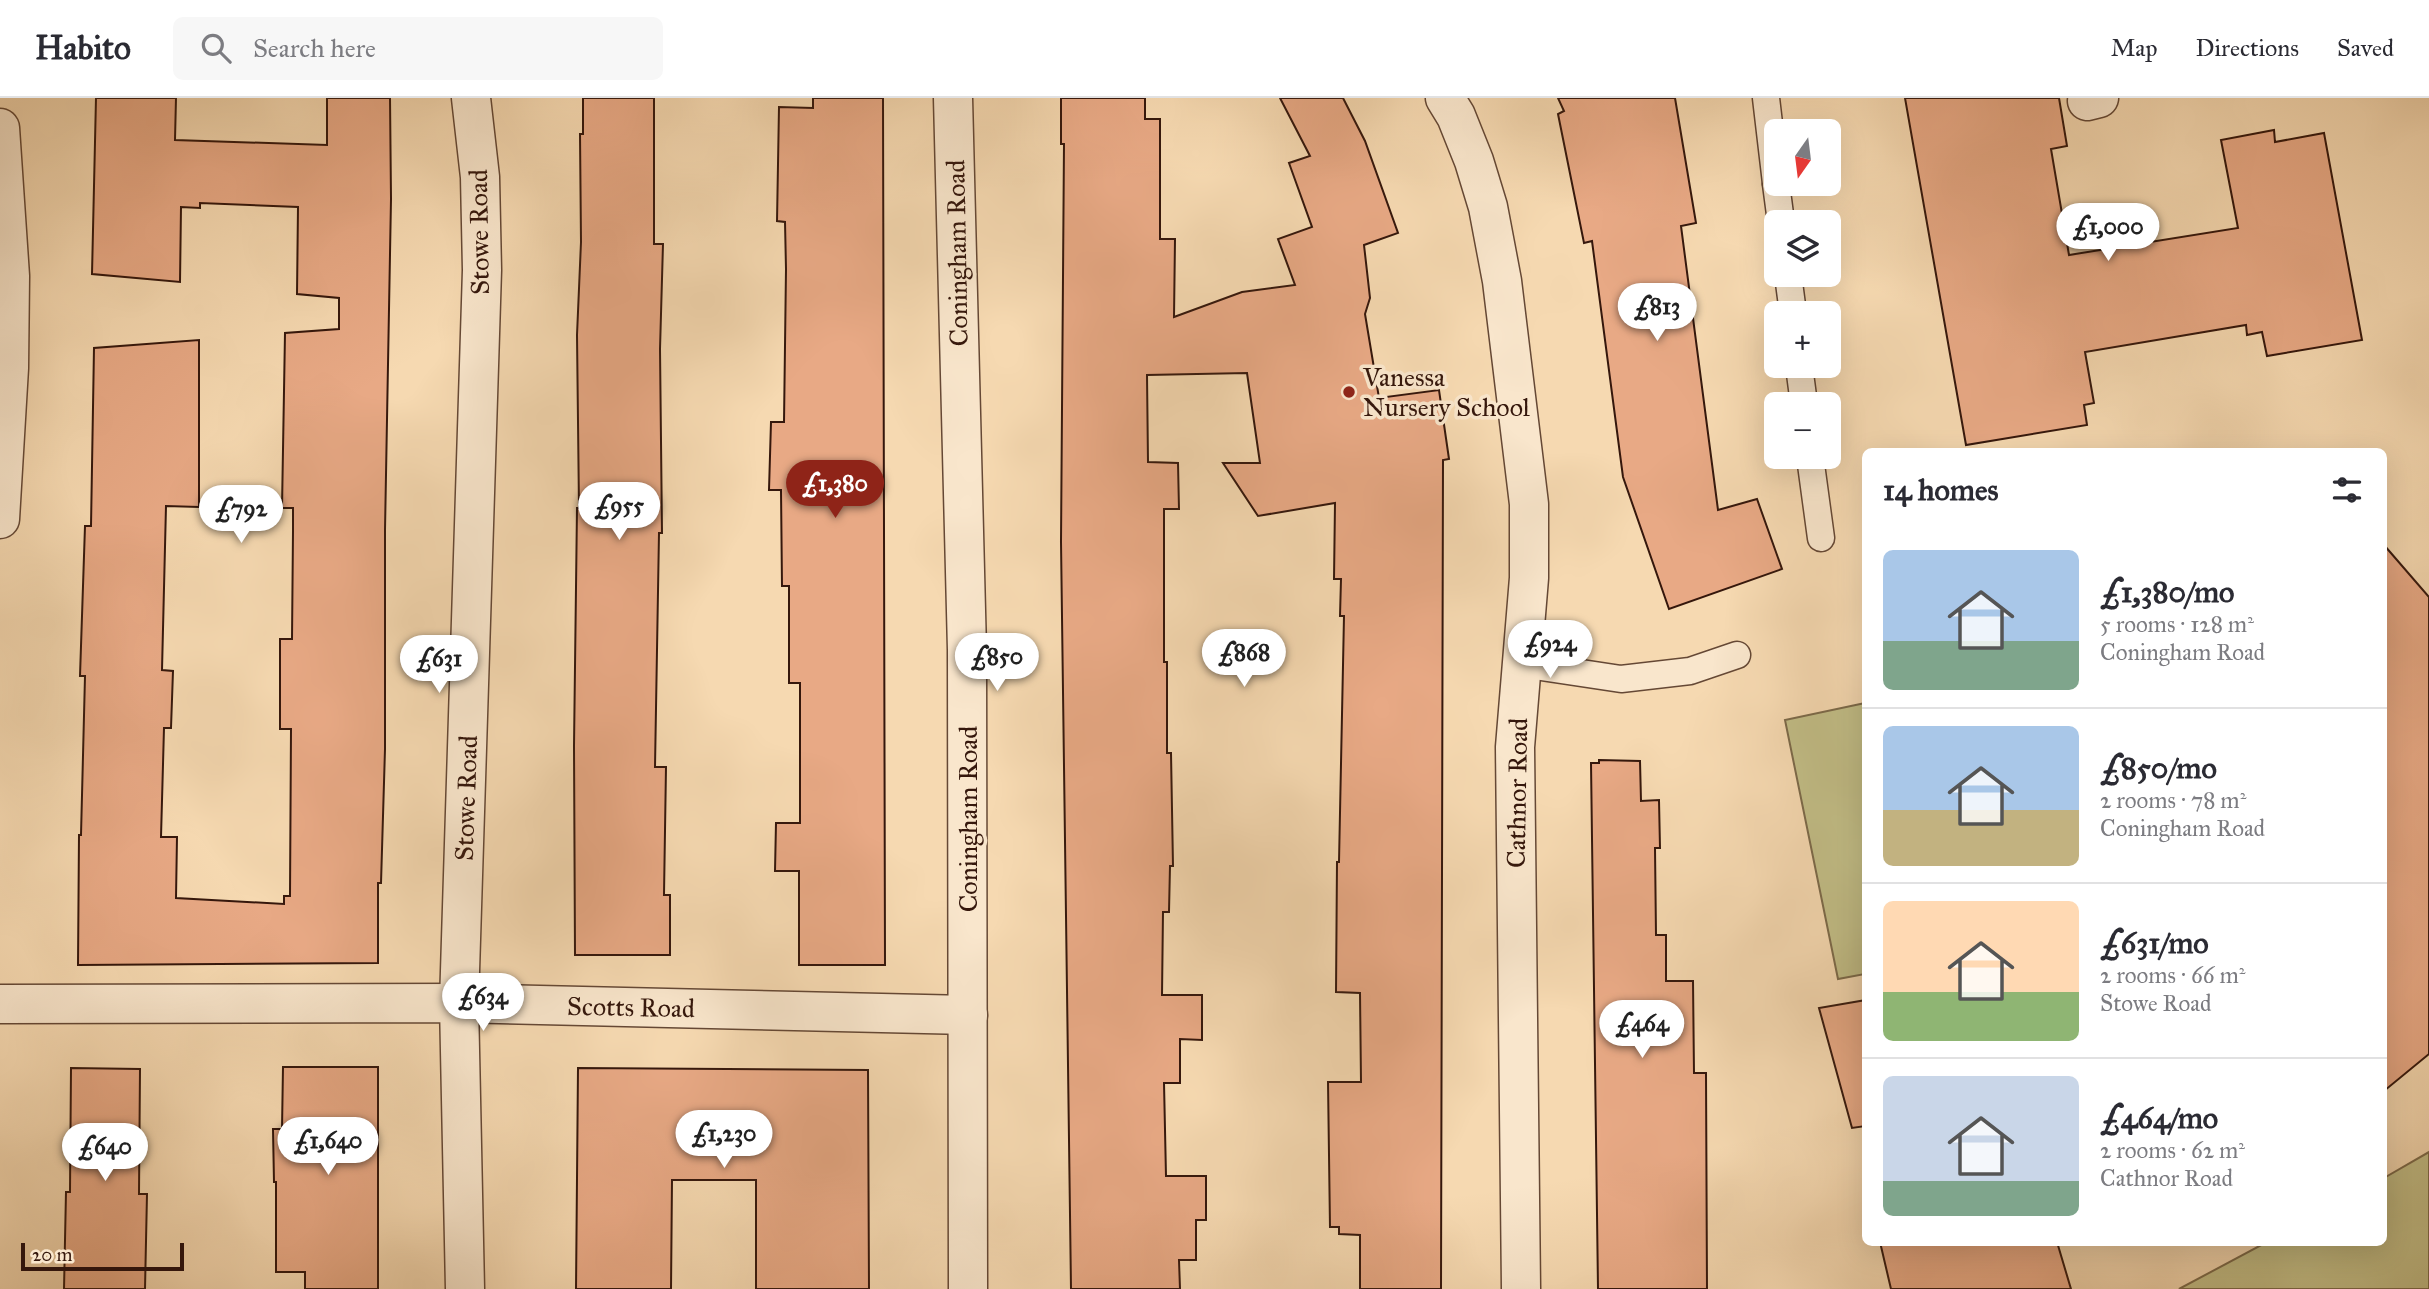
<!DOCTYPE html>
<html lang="en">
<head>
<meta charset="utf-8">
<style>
	:root { --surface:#fff; --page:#f7f7f7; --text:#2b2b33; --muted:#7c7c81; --line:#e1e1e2; --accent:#8f2418 }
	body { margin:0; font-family:"IM FELL Great Primer",serif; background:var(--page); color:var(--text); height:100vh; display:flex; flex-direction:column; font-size:26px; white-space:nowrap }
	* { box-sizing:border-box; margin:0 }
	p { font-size:23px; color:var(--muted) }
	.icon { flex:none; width:38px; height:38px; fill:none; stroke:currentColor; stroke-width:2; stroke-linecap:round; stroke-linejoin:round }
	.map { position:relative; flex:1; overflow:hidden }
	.side { position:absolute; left:1862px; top:350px; width:525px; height:798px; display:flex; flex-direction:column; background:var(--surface); border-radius:10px; box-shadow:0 7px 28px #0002 }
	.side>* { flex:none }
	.needle { width:46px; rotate:194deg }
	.tools { position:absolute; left:1764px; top:21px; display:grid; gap:14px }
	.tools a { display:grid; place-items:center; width:77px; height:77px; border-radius:10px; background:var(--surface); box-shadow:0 7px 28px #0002; font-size:35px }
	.scale { position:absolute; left:21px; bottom:18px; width:163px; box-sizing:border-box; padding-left:7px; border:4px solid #35170c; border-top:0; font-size:19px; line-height:24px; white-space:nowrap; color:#35170c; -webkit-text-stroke:5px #f9e6cc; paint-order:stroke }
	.price { position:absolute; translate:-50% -60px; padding:0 16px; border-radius:24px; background:#fff; color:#222; font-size:23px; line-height:46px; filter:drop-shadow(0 2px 4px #0008) }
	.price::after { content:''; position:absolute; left:50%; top:42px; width:21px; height:16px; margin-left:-10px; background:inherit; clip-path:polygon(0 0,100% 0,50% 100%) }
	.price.on { background:var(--accent); color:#fff }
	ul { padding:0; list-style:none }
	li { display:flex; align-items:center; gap:21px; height:175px; padding:0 21px }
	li+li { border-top:2px solid var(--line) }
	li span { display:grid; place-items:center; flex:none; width:196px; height:140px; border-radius:10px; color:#555 }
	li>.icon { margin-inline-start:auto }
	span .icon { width:84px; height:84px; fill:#fffc; stroke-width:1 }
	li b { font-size:30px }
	h2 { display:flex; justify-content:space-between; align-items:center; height:84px; padding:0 21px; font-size:30px }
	header { display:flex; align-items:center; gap:42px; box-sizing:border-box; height:98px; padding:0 35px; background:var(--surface); border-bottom:2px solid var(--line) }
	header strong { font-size:33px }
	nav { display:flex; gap:38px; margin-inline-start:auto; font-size:24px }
	.search { width:490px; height:63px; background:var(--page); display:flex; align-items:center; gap:18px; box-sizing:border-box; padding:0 24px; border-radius:10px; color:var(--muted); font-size:26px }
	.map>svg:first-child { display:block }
	.green { fill:#c2be87; stroke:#7c6a4a; stroke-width:2 }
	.building { fill:#e8a985; stroke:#35170c; stroke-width:2 }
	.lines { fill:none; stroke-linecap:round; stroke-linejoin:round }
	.service-casing { stroke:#654835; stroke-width:29 }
	.minor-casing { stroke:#654835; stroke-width:41 }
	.service { stroke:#f9e6cc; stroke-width:26 }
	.minor { stroke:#f9e6cc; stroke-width:38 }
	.poi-dot { fill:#8f2418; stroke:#f9e6cc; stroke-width:2.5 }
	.labels { text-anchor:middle; stroke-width:7; stroke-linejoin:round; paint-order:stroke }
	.street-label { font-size:26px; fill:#35170c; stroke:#f9e6cc }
	.poi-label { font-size:26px; fill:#35170c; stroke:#f9e6cc; text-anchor:start }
</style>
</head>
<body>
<header>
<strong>Habito</strong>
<div class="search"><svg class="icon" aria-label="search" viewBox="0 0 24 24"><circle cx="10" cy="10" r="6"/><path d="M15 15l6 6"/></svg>Search here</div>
<nav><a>Map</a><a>Directions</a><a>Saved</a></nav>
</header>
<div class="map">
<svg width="2429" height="1191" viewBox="0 0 2429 1191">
	<rect width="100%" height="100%" fill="#f6d9b1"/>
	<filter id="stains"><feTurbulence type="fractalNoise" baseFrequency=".00286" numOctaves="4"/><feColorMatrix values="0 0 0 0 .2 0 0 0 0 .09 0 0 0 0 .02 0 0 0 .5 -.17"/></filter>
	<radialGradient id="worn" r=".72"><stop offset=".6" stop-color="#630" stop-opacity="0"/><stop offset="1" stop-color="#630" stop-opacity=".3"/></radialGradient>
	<g class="green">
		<polygon points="1865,605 1865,876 1838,881 1785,622"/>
		<polygon points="2429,1054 2429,1191 2179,1191 2265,1145 2384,1144 2384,1080"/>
	</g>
	<g class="building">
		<polygon points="96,0 176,0 175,42 327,47 327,0 390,0 391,101 385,432 385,651 381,785 378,785 378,865 78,867 79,737 81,737 85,578 80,578 85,428 91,428 94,250 199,242 199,409 166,408 162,572 173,573 171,630 164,630 161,739 177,739 176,800 284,806 284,798 290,798 291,631 280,631 280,541 292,541 293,433 293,410 282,410 285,235 339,231 339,200 297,196 298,109 200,105 200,110 181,109 180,184 92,176"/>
		<polygon points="583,0 654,0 654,146 663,146 660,251 662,435 659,435 655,669 666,669 664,797 670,797 670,857 575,857 574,648 577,410 579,410 577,237 581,144 580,36 583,36"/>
		<polygon points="813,0 883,0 885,867 799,867 799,773 775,773 776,725 800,725 800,585 789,585 789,488 782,488 781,392 769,392 771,324 784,324 786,171 785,124 777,123 779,9 813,10"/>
		<polygon points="1061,0 1145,0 1145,21 1160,21 1160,141 1175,141 1174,219 1242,194 1295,187 1278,141 1312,129 1289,65 1310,58 1280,0 1343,0 1365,43 1398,135 1364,147 1370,200 1365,216 1379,300 1439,292 1449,361 1443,362 1441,1191 1360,1191 1360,1137 1339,1136 1339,1129 1330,1129 1328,984 1361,984 1360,895 1336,894 1337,764 1339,764 1344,518 1340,518 1341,481 1334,481 1335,405 1258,418 1223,365 1260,365 1247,275 1147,277 1148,364 1178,365 1179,411 1164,411 1164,564 1167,564 1167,655 1171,655 1173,768 1170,768 1169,814 1163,814 1162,897 1202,897 1202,942 1180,941 1180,985 1164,985 1166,1078 1206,1078 1206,1122 1196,1122 1196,1162 1179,1162 1180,1191 1071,1191 1061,444 1064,46 1061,46"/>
		<polygon points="1558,0 1675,0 1696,125 1681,128 1718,412 1757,401 1782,471 1669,511 1623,379 1592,143 1584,145 1558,16 1564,13"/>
		<polygon points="1905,0 2059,0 2067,48 2051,51 2069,157 2238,130 2221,42 2274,32 2275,44 2324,35 2362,242 2267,258 2262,234 2247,237 2246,227 2085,254 2094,305 2084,307 2087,327 1966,347"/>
		<polygon points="2384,447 2429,499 2429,956 2384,993"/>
		<polygon points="1599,662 1640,663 1641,703 1659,702 1660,750 1655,750 1656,837 1666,837 1666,883 1693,883 1694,975 1706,975 1707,1191 1598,1191 1591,665 1599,665"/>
		<polygon points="1866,902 1866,1028 1852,1030 1819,910"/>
		<polygon points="283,969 378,969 378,1191 305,1191 305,1174 276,1174 276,1084 274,1084 273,1031 282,1031"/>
		<polygon points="71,970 140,971 139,1096 147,1096 145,1191 64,1191 66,1094 70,1094"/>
		<polygon points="578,970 868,972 869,1191 756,1191 756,1082 672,1082 671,1191 576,1191"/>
		<polygon points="1880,1144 2057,1144 2071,1191 1891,1191"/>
	</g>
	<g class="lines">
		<defs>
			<g id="service">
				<polyline points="1766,0 1776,85"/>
				<polyline points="1776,86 1781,124"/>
				<polyline points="1788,177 1793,215"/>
				<polyline points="1799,268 1804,306"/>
				<polyline points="1810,359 1821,440"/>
				<polyline points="1522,566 1621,581 1690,573 1737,557"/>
			</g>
			<g id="minor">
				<polyline points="953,0 967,552 968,1191"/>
				<polyline points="1445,0 1456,18 1474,63 1488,109 1502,183 1529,406 1529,480 1515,649 1521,1191"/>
				<polyline points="2087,3 2099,0"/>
				<polyline points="0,30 10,178 9,270 0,421"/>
				<polyline points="0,906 459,905 968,917"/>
				<polyline points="465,1191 459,905 482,172 480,79 471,0"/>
			</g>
		</defs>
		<use href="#service" class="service-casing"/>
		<use href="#minor" class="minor-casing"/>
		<use href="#service" class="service"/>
		<use href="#minor" class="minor"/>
	</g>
	<circle class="poi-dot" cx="1349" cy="294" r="7"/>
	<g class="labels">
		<g class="street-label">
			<text transform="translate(479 134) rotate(-91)" y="9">Stowe Road</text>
			<text transform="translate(957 155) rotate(-91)" y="9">Coningham Road</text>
			<text transform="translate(1517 695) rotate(-89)" y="9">Cathnor Road</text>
			<text transform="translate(466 700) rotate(-88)" y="9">Stowe Road</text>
			<text transform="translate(968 721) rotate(-90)" y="9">Coningham Road</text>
			<text transform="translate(631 909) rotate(1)" y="9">Scotts Road</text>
		</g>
		<g class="poi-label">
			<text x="1363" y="288">Vanessa<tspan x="1363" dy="30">Nursery School</tspan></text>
		</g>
	</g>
	<rect width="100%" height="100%" filter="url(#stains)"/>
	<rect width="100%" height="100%" fill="url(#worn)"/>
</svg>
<div class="tools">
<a><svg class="needle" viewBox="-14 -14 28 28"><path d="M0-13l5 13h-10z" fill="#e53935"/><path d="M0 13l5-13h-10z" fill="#7c7c81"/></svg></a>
<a><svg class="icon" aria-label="layers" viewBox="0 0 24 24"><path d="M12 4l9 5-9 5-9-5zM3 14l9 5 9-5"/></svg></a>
<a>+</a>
<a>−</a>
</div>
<div class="scale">20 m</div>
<b class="price" style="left:2108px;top:165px">£1,000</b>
<b class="price" style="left:1657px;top:245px">£813</b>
<b class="price on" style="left:835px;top:422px">£1,380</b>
<b class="price" style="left:619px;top:444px">£955</b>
<b class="price" style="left:241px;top:447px">£792</b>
<b class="price" style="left:1550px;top:582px">£924</b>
<b class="price" style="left:1244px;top:591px">£868</b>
<b class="price" style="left:997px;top:595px">£850</b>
<b class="price" style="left:439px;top:597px">£631</b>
<b class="price" style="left:483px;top:935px">£634</b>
<b class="price" style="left:1642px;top:962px">£464</b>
<b class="price" style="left:724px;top:1072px">£1,230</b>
<b class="price" style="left:328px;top:1079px">£1,640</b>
<b class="price" style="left:105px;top:1085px">£640</b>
<section class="side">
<h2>14 homes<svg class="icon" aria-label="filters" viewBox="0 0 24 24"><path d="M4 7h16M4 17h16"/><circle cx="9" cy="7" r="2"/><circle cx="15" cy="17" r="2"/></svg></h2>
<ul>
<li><span style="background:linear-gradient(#a9c7e8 65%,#7fa58c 0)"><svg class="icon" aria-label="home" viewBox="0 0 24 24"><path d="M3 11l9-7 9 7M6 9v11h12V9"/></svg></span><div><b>£1,380/mo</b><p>5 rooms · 128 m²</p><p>Coningham Road</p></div></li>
<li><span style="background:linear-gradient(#a9c7e8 60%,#c2b280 0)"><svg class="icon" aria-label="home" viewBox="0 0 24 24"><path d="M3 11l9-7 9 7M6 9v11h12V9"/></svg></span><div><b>£850/mo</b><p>2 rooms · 78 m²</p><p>Coningham Road</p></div></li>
<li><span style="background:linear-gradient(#ffd9b3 65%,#8fb573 0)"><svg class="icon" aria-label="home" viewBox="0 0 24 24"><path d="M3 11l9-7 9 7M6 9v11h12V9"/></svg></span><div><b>£631/mo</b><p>2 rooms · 66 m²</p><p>Stowe Road</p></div></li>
<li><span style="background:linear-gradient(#c9d6e8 75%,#7fa58c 0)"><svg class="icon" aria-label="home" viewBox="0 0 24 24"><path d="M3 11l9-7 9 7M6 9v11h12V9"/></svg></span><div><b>£464/mo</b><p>2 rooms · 62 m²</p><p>Cathnor Road</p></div></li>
</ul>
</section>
</div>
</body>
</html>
